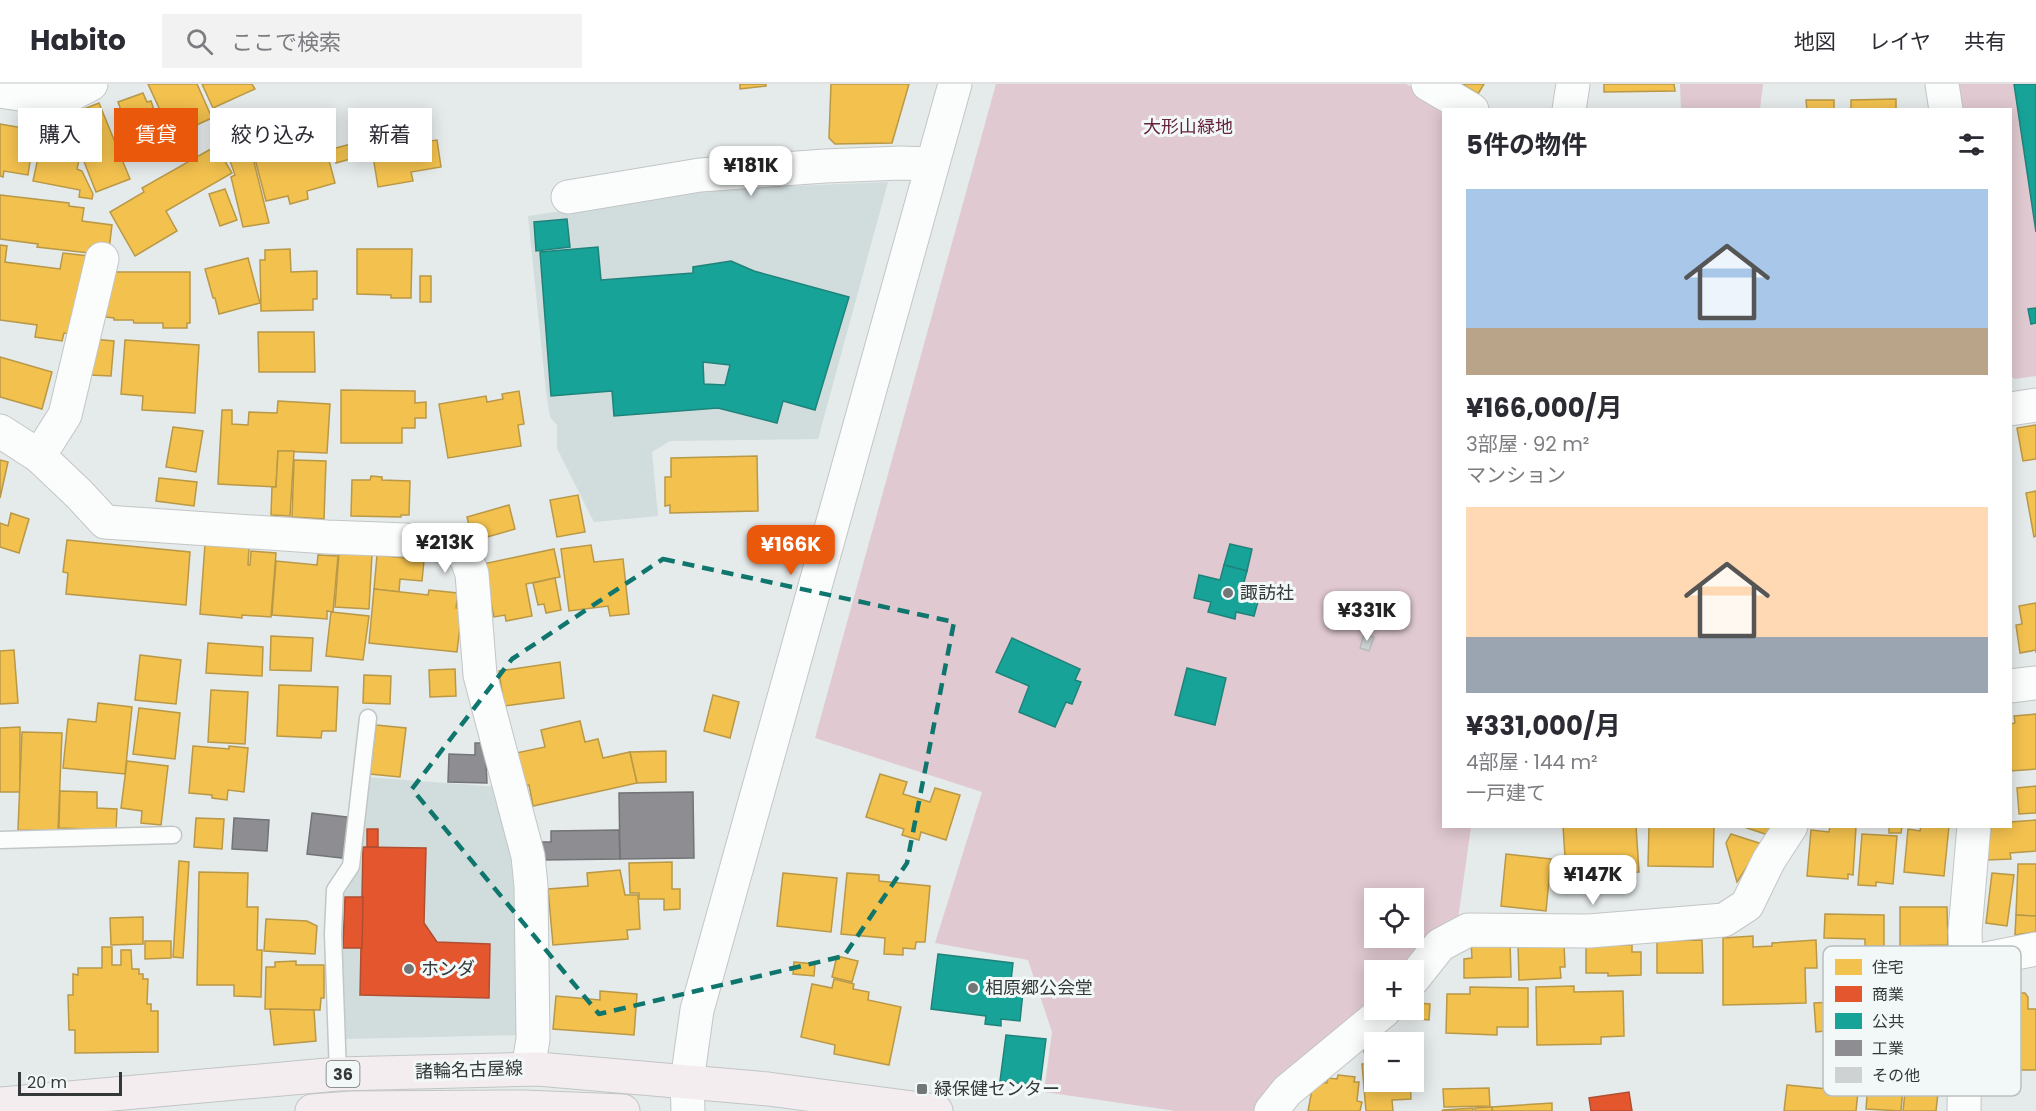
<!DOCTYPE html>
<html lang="ja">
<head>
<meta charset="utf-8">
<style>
	:root { --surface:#fff; --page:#f2f2f3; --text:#2b2b33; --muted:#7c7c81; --line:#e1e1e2; --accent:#ea580c }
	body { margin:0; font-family:Poppins,"Noto Sans JP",sans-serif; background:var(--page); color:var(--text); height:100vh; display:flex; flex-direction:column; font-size:22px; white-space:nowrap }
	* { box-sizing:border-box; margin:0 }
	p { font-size:20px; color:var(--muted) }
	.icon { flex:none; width:33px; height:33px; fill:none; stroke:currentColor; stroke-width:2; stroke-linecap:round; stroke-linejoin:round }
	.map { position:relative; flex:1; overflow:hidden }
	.side { position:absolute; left:1442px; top:24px; width:570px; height:720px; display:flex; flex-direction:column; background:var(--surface); border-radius:0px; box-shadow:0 3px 15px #0003 }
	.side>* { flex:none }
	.top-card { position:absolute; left:18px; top:24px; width:570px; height:54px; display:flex; gap:12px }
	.tools { position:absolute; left:1364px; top:804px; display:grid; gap:12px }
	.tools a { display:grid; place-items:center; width:60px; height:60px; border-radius:0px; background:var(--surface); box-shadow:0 3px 15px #0003; font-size:30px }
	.scale { position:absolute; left:18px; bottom:15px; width:104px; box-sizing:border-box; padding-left:6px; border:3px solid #353838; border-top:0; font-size:16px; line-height:21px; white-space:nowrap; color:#353838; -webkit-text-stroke:4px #f2f8f8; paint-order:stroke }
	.price { position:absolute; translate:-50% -51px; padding:0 14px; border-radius:12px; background:#fff; color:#222; font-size:20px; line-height:39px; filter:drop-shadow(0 2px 3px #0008) }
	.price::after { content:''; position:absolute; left:50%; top:36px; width:18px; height:14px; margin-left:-9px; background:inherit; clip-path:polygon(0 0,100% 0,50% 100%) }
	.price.on { background:var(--accent); color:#fff }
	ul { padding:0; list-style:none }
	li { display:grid; align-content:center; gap:12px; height:318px; padding:0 24px }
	li span { display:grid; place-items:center; height:186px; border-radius:0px; color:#555 }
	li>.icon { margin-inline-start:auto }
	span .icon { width:108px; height:108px; fill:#fffc; stroke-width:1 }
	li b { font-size:26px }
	h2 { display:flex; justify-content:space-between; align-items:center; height:72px; padding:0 24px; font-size:26px }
	.chip { padding:0 21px; border-radius:0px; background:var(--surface); box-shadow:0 3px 15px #0003; font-size:21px; line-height:54px }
	.chip.on { background:var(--accent); color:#fff }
	header { display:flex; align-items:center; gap:36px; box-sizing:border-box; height:84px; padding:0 30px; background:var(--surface); border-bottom:2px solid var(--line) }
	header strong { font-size:28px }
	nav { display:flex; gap:33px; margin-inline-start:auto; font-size:21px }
	.search { width:420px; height:54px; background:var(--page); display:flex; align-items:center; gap:15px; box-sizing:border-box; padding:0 21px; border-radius:0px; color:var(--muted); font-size:22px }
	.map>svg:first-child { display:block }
	.built { fill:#d1dcdc }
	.green { fill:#e0c9d0; fill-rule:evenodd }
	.homes { fill:#f2c14e; stroke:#b99847; stroke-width:1.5 }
	.shops { fill:#e4572e; stroke:#b04e31; stroke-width:1.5 }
	.public { fill:#17a398; stroke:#20837b; stroke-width:1.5; fill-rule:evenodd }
	.industry { fill:#8d8d92; stroke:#737477; stroke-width:1.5 }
	.building { fill:#ced2d2; stroke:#b8bbbb; stroke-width:1.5 }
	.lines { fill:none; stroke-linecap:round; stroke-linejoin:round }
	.service-casing { stroke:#c3c6c6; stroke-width:19 }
	.minor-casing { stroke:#c3c6c6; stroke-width:35 }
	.tertiary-casing { stroke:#c3c6c6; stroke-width:35 }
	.primary-casing { stroke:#c2c5c5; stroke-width:35 }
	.service { stroke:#fbfcfc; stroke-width:16 }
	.minor { stroke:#fbfcfc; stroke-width:33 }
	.tertiary { stroke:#fbfcfc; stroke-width:33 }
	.primary { stroke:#f3edef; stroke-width:33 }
	.marked { fill:none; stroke:#0f766e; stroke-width:4.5; stroke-dasharray:12 8; stroke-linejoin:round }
	.poi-dot { fill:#737676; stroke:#f2f8f8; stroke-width:2 }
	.labels { text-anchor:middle; stroke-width:6; stroke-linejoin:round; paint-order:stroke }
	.shield { fill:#f2f8f8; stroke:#6e7272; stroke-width:1.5 }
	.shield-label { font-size:16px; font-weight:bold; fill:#353838 }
	.park-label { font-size:18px; fill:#65233b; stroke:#f2f8f8 }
	.poi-label { font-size:18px; fill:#353838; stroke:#f2f8f8; text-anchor:start }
	.street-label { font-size:18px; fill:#353838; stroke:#f2f8f8 }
	.key { fill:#f2f8f8; stroke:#b9bebe; stroke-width:1.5 }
	.key-label { font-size:16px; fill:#353838 }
</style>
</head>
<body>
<header>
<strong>Habito</strong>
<div class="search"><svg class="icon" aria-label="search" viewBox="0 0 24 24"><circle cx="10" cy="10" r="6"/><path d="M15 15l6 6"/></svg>ここで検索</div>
<nav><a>地図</a><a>レイヤ</a><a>共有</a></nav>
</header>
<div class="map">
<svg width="2036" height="1027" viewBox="0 0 2036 1027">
	<rect width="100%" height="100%" fill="#e5eaea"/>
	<g class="built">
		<polygon points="888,98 818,355 670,357 652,368 658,432 594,438 557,364 557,341 550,333 546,307 528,132 700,106"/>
		<polygon points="365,693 499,703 517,775 523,951 341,955 337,813"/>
	</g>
	<g class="green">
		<path d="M996 0H1406L1452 25 1443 26V742L1471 743 1457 842 1413 886H1374V926L1262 1027H1176L1044 1008 1052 948 1028 876 935 859 982 708 815 654ZM1374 814H1413V854H1374Z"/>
		<polygon points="1680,0 1763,0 1760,25 1681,25"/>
		<polygon points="1955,0 2036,0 2036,292 2015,295 2010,292 2010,26 1959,25"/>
	</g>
	<g class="homes">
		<polygon points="148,0 197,0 212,34 172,52"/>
		<polygon points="202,0 252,0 255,5 213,24"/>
		<polygon points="740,0 766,0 766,2 740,5"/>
		<polygon points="831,0 909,0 892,59 835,60 829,54"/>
		<polygon points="1462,0 1484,0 1478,10"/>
		<polygon points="1604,0 1674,0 1675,7 1604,8"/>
		<polygon points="143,9 147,18 151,17 165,58 160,60 161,63 131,74 116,31 122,29 118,18"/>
		<polygon points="1896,15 1896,26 1851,26 1851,16"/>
		<polygon points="1806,16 1834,16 1834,26 1807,26"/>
		<polygon points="99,19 130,95 96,108 66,32"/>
		<polygon points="283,27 290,44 285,53 288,66 253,74 269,139 243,143 231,93 235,91 221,51"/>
		<polygon points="39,32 65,35 62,61 36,58"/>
		<polygon points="0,40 29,45 28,50 34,51 28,91 4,87 3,93 0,92"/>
		<polygon points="422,51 423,58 437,56 441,83 411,88 413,97 378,103 371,60"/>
		<polygon points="41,60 73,66 71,74 79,76 77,85 82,87 93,110 92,115 79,113 80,106 33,97"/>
		<polygon points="351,60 354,74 336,79 332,65"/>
		<polygon points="307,61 310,74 327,69 335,99 307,107 308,115 290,120 288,112 266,117 255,75"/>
		<polygon points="216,62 232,89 166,127 177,147 135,172 110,128 144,108 142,104"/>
		<polygon points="225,105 237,136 220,142 209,110"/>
		<polygon points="0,111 69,119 69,122 84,124 82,137 112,141 109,166 90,163 89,169 37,163 38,160 0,155"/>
		<polygon points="0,161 7,162 5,178 60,185 63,169 89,172 78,251 64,249 62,257 35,253 37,241 0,236"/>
		<polygon points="290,165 291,188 317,187 317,215 313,215 313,226 261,227 260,176 265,176 265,166"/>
		<polygon points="357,165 412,165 411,214 391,214 391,211 357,210"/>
		<polygon points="248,174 260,219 219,230 215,214 213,214 205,185"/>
		<polygon points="111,188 190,188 190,239 187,239 187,244 163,244 163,239 134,239 133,236 114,236 114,234 106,233 106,208"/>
		<rect x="420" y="192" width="11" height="26"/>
		<polygon points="258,248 314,248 315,288 259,288"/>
		<polygon points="93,255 114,257 111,292 90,291"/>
		<polygon points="125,256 199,261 195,329 142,326 143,312 121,310"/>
		<polygon points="0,273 52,288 42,325 0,313"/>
		<polygon points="341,306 415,307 415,319 426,318 426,334 415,334 415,344 402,344 402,359 341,359"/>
		<polygon points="519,307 524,340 518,341 521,362 448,374 439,320 486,312 487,318 503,315 502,310"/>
		<polygon points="278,317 330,320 327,369 278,367 276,403 218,400 222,326 232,326 232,340 248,341 249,328 277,329"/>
		<polygon points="2036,341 2036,375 2023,377 2017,344"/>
		<polygon points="173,343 203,347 196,388 166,383"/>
		<polygon points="278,367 294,367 290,432 271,431 272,403 276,403"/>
		<polygon points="757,372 758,427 670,429 670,421 665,422 665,393 671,393 671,374"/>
		<polygon points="0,376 8,378 0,414"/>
		<polygon points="294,376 326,377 324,435 292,433"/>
		<polygon points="371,392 382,393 382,396 410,397 409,431 401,431 401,433 351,432 352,396 370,396"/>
		<polygon points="159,394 197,398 194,422 156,417"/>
		<polygon points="2036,407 2036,452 2034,453 2026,409"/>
		<polygon points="578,411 585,448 557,453 550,416"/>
		<polygon points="509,421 515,445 473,457 467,433"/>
		<polygon points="11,429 29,435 19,469 0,463 0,439 8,442"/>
		<polygon points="67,456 190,468 186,521 66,510 68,489 63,488"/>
		<polygon points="205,460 249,464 248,481 250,481 251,467 276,469 271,533 242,531 242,534 200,530"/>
		<polygon points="591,461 594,478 623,475 629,530 610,532 608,522 569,527 561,465"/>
		<polygon points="554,465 560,493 526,500 532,532 506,537 505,531 494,533 483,480"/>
		<polygon points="339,468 372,470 369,525 335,523"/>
		<polygon points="318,471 338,472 333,528 327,527 327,535 272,531 276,477 317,481"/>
		<polygon points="377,471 424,476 422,497 400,495 399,508 374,505"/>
		<polygon points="555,494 561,526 546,529 544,520 538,521 533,499"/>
		<polygon points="374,505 428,511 429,506 458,509 456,524 462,525 457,568 369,559"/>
		<polygon points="2036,519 2036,569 2036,566 2020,569 2016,541 2022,540 2019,522"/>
		<polygon points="331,528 369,532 363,576 326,572"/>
		<polygon points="271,552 313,554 311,587 270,586"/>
		<polygon points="208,559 263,563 262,592 206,589"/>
		<polygon points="14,566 18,619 0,620 0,567"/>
		<polygon points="140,571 181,576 176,620 135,616"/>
		<polygon points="560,578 564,614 504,622 499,587"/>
		<polygon points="455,585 456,612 430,613 429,586"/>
		<polygon points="364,591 391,592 390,620 363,619"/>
		<polygon points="279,601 338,603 336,647 322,647 321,654 277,652"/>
		<polygon points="211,606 248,608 245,660 208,658"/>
		<polygon points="713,611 739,618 730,654 704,647"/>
		<polygon points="98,619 132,623 125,690 63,684 68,635 96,638"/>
		<polygon points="139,624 180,629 175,675 133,670"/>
		<polygon points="2036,630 2036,685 2010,687 2010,640 2015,639 2014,632"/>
		<polygon points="580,637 585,658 598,655 603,674 630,668 637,699 533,722 529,701 524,703 516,669 545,663 541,646"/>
		<polygon points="376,641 406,644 400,693 370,690"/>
		<polygon points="20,643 20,708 0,708 0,644"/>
		<polygon points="22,648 62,649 58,747 18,746"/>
		<polygon points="193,662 229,665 229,662 248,664 244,708 228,706 227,716 212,714 212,711 189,709"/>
		<polygon points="666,667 666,698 637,699 630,668"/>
		<polygon points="127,677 168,682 161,741 141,739 142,727 121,724"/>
		<polygon points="880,690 907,698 903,710 930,718 935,704 960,711 946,756 921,748 919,756 902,751 904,745 866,733"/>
		<polygon points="2036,702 2036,729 2019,730 2017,704"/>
		<polygon points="60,707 97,708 97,724 117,725 116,746 59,744"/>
		<polygon points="196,734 224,735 222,765 194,763"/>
		<polygon points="2036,736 2036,767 2010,769 2011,775 1987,776 1991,742 2010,742 2010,738"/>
		<polygon points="1563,742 1636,742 1639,788 1616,789 1617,795 1564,800 1563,788 1566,788"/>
		<polygon points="1649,742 1714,742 1713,783 1648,782"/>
		<polygon points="1741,742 1770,742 1768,751"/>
		<polygon points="1830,742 1856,743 1853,791 1848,790 1848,795 1807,792 1811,746 1829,748"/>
		<polygon points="1902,742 1901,749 1889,749 1889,743"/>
		<polygon points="1921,742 1949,742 1944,792 1904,788 1908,745 1920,747"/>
		<polygon points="1731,750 1762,760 1737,798 1726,759"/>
		<polygon points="1862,750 1897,752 1893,800 1876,798 1876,802 1858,801"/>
		<polygon points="1506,770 1551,775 1546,827 1501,822"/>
		<polygon points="179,777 189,778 183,874 173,873"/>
		<polygon points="672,778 672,805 680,805 680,825 664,826 664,815 639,815 639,809 630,809 629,779"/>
		<polygon points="2018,780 2036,780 2036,832 2016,831"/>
		<polygon points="620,786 625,811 638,811 640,845 627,846 628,855 553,861 548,805 588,802 587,789"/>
		<polygon points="199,788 248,789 247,823 258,823 257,866 262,866 261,913 234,912 234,901 197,901"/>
		<polygon points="783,789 837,794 831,848 777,842"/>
		<polygon points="847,789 879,791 879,797 930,802 925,858 916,858 915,865 903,864 903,871 884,870 885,854 841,850"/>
		<polygon points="1992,789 2014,791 2007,842 1986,839"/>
		<polygon points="1900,823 1947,823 1948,861 1900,862"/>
		<polygon points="1825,830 1884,831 1884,862 1865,862 1865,855 1824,854"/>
		<polygon points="2016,831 2036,832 2036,848 2015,851"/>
		<polygon points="143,833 143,860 111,861 110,834"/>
		<polygon points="266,835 307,837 317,842 315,870 264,867"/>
		<polygon points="1753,852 1753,863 1772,862 1772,859 1816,856 1817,884 1805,884 1806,919 1723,921 1723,854"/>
		<polygon points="1702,856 1703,889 1657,889 1657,857"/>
		<polygon points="145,857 171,857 171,874 145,875"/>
		<polygon points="1510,857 1511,893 1464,894 1464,875 1472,874 1471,858"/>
		<polygon points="1564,859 1565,883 1560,883 1561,894 1519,896 1518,861"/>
		<polygon points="1586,861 1632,861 1632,868 1641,868 1641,891 1608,892 1608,889 1586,889"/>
		<polygon points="102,863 112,863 112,881 121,881 121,866 131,866 132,885 139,885 139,890 143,890 143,895 148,895 147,920 151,920 151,927 158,927 158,968 75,969 75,946 69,946 68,911 73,911 73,890 78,891 78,884 102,884"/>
		<polygon points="837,872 858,877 852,898 832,893"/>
		<polygon points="296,877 296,881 324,881 324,914 321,914 320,926 265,925 266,883 275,883 275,878"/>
		<polygon points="794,878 815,880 814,892 793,890"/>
		<polygon points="834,895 854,900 853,905 869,908 868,916 901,923 889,981 834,970 835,961 801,953 812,900 832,904"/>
		<polygon points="1574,902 1574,908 1623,907 1624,952 1601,953 1601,960 1537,961 1536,903"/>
		<polygon points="1470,903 1528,904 1528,943 1497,943 1497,951 1446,949 1447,910 1470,910"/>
		<polygon points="600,907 637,910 634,951 553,945 556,912 600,916"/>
		<polygon points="2017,909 2025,909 2028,913 2028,925 2036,925 2036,986 1982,986 1982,926 2012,926 2012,912"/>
		<polygon points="1833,918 1835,946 1816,948 1814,919"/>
		<polygon points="1418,919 1430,920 1429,936 1418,935"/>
		<polygon points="270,925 314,926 316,957 274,961"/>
		<polygon points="1374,961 1374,975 1366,976 1363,963"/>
		<polygon points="1877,966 1906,969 1901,1027 1866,1025 1869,985 1875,985"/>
		<polygon points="1909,971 1942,973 1936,1027 1903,1027"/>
		<polygon points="1362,980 1374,980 1374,998 1410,998 1411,1015 1392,1016 1393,1027 1366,1027"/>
		<polygon points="1338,991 1355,993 1354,998 1359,998 1357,1017 1362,1018 1360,1027 1308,1027 1313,1000 1318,998 1327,999 1328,994 1337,995"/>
		<polygon points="1787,1001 1858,1008 1856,1027 1784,1027"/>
		<polygon points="1489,1004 1490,1022 1444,1023 1443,1005"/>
		<polygon points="1552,1019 1552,1027 1492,1027 1492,1023"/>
		<polygon points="1492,1023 1492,1027 1475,1027 1475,1024"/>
		<polygon points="1473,1024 1473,1027 1442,1027 1443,1026"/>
	</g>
	<g class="shops">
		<rect x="367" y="745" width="11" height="18"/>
		<polygon points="363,763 426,764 424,839 437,858 490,860 489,914 360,911"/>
		<polygon points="345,813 363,813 362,864 343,864"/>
		<polygon points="1629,1008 1632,1027 1591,1027 1589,1014"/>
	</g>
	<g class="public">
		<polygon points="2014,0 2036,0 2036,148"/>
		<polygon points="567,135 570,163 536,167 534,138"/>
		<path d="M598 163 601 196 693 189V183L731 177 754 187 849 213 815 326 783 317 777 339 718 324 614 332 612 307 551 312 540 168ZM703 278 730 281 725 301 704 300Z"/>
		<polygon points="2036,224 2036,239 2031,240 2028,225"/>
		<polygon points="1230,460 1252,465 1247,487 1224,481"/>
		<polygon points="1224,481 1247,487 1242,505 1260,510 1254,532 1236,528 1235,535 1208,528 1211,518 1194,514 1199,491 1220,496"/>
		<polygon points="1012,554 1080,585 1075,596 1081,598 1072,620 1066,618 1055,643 1019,628 1029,602 996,588"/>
		<polygon points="1187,584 1226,594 1215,641 1175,631"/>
		<polygon points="938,870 1013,879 1010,906 1023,908 1020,937 1001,935 1001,942 985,940 986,932 931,925"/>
		<polygon points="1006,951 1046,955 1040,1002 1000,997"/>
	</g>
	<g class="industry">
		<polygon points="475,659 485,659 487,699 448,698 449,670 475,671"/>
		<polygon points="693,708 694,774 620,775 619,709"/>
		<polygon points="312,729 355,734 350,775 307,770"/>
		<polygon points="234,734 269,736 267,767 232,765"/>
		<polygon points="619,746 620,775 541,776 541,758 551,758 551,747"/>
	</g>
	<polygon class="building" points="1364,550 1374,553 1369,567 1360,564"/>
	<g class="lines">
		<defs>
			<g id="service">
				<polyline points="0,756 173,751"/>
				<polyline points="338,990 333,850 335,806 351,782 368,634"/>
			</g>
			<g id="minor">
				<polyline points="1428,0 1472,26"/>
				<polyline points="1942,0 1946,26"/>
				<polyline points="0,7 60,16 91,0"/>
				<polyline points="1569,26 1573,0"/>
				<polyline points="568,113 700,91 825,82 901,79 932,80"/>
				<polyline points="2010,325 2036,321"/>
				<polyline points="0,347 39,372 79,410 105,438 327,453 406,456 456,464 466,473 472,490 480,591 528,772 531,802 533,955 528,985"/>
				<polyline points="39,372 65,331 102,175"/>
				<polyline points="2010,602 2036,599"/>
				<polyline points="1966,879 2036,865"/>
				<polyline points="1413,895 1440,861 1468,846 1589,847 1724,836 1747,821 1769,776 1791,742"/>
				<polyline points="1271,1027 1287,1007 1385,926"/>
				<polyline points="1964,1027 1966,879 1965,847 1974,742"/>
			</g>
			<polyline id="tertiary" points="688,1027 687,997 697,926 955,0"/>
			<g id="primary">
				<polyline points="0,1020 338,990 538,985 768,1005 936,1027"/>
				<polyline points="312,1027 352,1024 523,1023 623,1027"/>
			</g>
		</defs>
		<use href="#service" class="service-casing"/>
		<use href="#minor" class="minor-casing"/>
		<use href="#tertiary" class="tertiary-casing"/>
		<use href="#primary" class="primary-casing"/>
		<use href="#service" class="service"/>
		<use href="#minor" class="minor"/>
		<use href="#tertiary" class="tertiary"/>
		<use href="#primary" class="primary"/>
	</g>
	<path class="marked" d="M663 475 954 538 907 779 844 872 599 930 412 705 512 575Z"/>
	<g class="poi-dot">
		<circle cx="1228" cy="509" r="6"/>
		<circle cx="409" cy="885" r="6"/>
		<circle cx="973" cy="904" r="6"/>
		<rect x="916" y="999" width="12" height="12" rx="3"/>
	</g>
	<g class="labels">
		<rect class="shield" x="326.5" y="977" width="33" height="26" rx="4.5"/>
		<g class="shield-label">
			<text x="343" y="996">36</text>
		</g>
		<g class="park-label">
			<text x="1188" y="49">大形山緑地</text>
		</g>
		<g class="poi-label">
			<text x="1240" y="515">諏訪社</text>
			<text x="421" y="891">ホンダ</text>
			<text x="985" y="910">相原郷公会堂</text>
			<text x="934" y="1011">緑保健センター</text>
		</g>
		<g class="street-label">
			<text transform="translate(469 986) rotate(-2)" y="6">諸輪名古屋線</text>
		</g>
	</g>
	<rect x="1823" y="862" width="198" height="150" rx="9" class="key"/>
	<rect x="1835" y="875" width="27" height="16" fill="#f2c14e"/>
	<rect x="1835" y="902" width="27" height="16" fill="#e4572e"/>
	<rect x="1835" y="929" width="27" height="16" fill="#17a398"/>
	<rect x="1835" y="956" width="27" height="16" fill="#8d8d92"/>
	<rect x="1835" y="983" width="27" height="16" fill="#ced2d2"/>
	<g class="key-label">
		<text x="1872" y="889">住宅</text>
		<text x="1872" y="916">商業</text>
		<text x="1872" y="943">公共</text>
		<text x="1872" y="970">工業</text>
		<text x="1872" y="997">その他</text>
	</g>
</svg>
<div class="tools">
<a><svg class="icon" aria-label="locate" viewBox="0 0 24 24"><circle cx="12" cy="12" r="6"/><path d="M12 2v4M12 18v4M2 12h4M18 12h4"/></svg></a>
<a>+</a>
<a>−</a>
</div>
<div class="scale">20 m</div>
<b class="price" style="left:751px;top:113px">¥181K</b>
<b class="price" style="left:445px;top:490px">¥213K</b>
<b class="price on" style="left:791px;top:492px">¥166K</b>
<b class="price" style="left:1367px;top:558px">¥331K</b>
<b class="price" style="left:1593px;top:822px">¥147K</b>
<div class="top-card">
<a class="chip">購入</a>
<a class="chip on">賃貸</a>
<a class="chip">絞り込み</a>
<a class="chip">新着</a>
</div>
<section class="side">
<h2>5件の物件<svg class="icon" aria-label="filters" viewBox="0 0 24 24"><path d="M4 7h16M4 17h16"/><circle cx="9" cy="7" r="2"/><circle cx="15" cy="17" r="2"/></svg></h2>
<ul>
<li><span style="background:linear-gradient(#a9c7e8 75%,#b9a48a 0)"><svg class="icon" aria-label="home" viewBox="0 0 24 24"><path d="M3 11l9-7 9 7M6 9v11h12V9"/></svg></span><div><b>¥166,000/月</b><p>3部屋 · 92 m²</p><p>マンション</p></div></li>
<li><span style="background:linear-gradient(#ffd9b3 70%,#9aa5b1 0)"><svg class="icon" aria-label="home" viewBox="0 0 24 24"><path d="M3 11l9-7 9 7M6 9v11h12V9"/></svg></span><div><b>¥331,000/月</b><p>4部屋 · 144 m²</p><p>一戸建て</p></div></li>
</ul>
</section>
</div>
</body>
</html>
